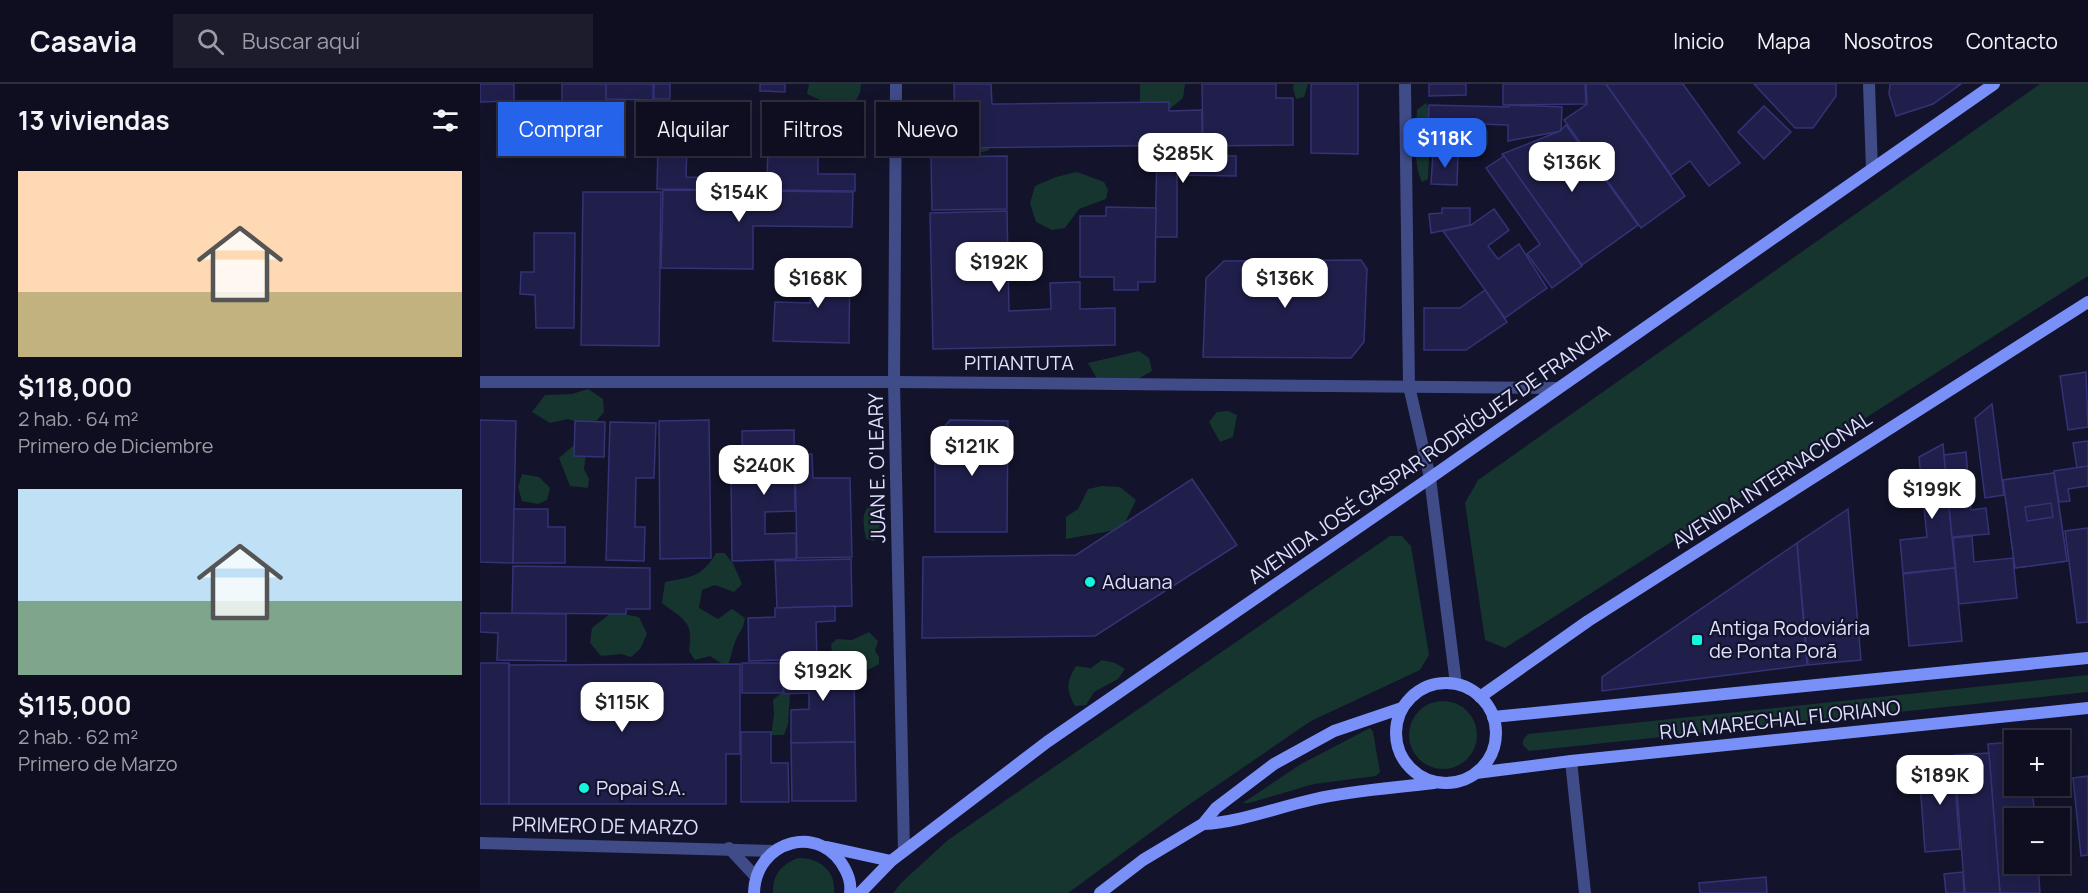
<!DOCTYPE html>
<html lang="es">
<head>
<meta charset="utf-8">
<style>
	:root { --surface:#0e0e20; --page:#1c1c2d; --text:#f1f3f6; --muted:#9b9ca5; --line:#2e2e3e; --accent:#2563eb }
	body { margin:0; font-family:Manrope,sans-serif; background:var(--page); color:var(--text); height:100vh; display:flex; flex-direction:column; font-size:22px; white-space:nowrap }
	* { box-sizing:border-box; margin:0 }
	p { font-size:20px; color:var(--muted) }
	.icon { flex:none; width:33px; height:33px; fill:none; stroke:currentColor; stroke-width:2; stroke-linecap:round; stroke-linejoin:round }
	.map { position:relative; flex:1; overflow:hidden }
	.sheet { display:flex; flex-direction:column; background:var(--surface); width:480px }
	.sheet>* { flex:none }
	.hud { position:absolute; left:18px; top:18px; width:570px; height:54px; display:flex; gap:12px }
	.buttons { position:absolute; left:1524px; top:646px; display:grid; gap:12px }
	.buttons a { display:grid; place-items:center; width:66px; height:66px; border-radius:0px; background:var(--surface); box-shadow:0 3px 15px #0003,0 0 0 2px var(--line); font-size:30px }
	.price { position:absolute; translate:-50% -51px; padding:0 14px; border-radius:12px; background:#fff; color:#222; font-size:20px; line-height:39px; filter:drop-shadow(0 2px 3px #0008) }
	.price::after { content:''; position:absolute; left:50%; top:36px; width:18px; height:14px; margin-left:-9px; background:inherit; clip-path:polygon(0 0,100% 0,50% 100%) }
	.price.on { background:var(--accent); color:#fff }
	ul { padding:0; list-style:none }
	li { display:grid; align-content:center; gap:12px; height:318px; padding:0 18px }
	li span { display:grid; place-items:center; height:186px; border-radius:0px; color:#555 }
	li>.icon { margin-inline-start:auto }
	span .icon { width:108px; height:108px; fill:#fffc; stroke-width:1 }
	li b { font-size:26px }
	h2 { display:flex; justify-content:space-between; align-items:center; height:72px; padding:0 18px; font-size:26px }
	.pill { padding:0 21px; border-radius:0px; background:var(--surface); box-shadow:0 3px 15px #0003,0 0 0 2px var(--line); font-size:21px; line-height:54px }
	.pill.on { background:var(--accent); color:#fff }
	header { display:flex; align-items:center; gap:36px; box-sizing:border-box; height:84px; padding:0 30px; background:var(--surface); border-bottom:2px solid var(--line) }
	header strong { font-size:28px }
	nav { display:flex; gap:33px; margin-inline-start:auto; font-size:21px }
	.search { width:420px; height:54px; background:var(--page); display:flex; align-items:center; gap:15px; box-sizing:border-box; padding:0 21px; border-radius:0px; color:var(--muted); font-size:22px }
	main { display:flex; flex:1; min-height:0 }
	.map>svg:first-child { display:block }
	.green { fill:#16352e }
	.water { fill:#0e2f49 }
	.building { fill:#201f4c; stroke:#333376; stroke-width:1.5; fill-rule:evenodd }
	.lines { fill:none; stroke-linecap:round; stroke-linejoin:round }
	.street { stroke:#404c88; stroke-width:12 }
	.secondary { stroke:#7a90f9; stroke-width:12 }
	.poi-dot { fill:#13f5de; stroke:#13132b; stroke-width:2 }
	.labels { text-anchor:middle; stroke-width:4.5; stroke-linejoin:round; paint-order:stroke }
	.street-label { font-size:20px; fill:#dee1fe; stroke:#13132b }
	.poi-label { font-size:20px; fill:#dee1fe; stroke:#13132b; text-anchor:start }
</style>
</head>
<body>
<header>
<strong>Casavia</strong>
<div class="search"><svg class="icon" aria-label="search" viewBox="0 0 24 24"><circle cx="10" cy="10" r="6"/><path d="M15 15l6 6"/></svg>Buscar aquí</div>
<nav><a>Inicio</a><a>Mapa</a><a>Nosotros</a><a>Contacto</a></nav>
</header>
<main>
<section class="sheet">
<h2>13 viviendas<svg class="icon" aria-label="filters" viewBox="0 0 24 24"><path d="M4 7h16M4 17h16"/><circle cx="9" cy="7" r="2"/><circle cx="15" cy="17" r="2"/></svg></h2>
<ul>
<li><span style="background:linear-gradient(#ffd9b3 65%,#c2b280 0)"><svg class="icon" aria-label="home" viewBox="0 0 24 24"><path d="M3 11l9-7 9 7M6 9v11h12V9"/></svg></span><div><b>$118,000</b><p>2 hab. · 64 m²</p><p>Primero de Diciembre</p></div></li>
<li><span style="background:linear-gradient(#bfe0f5 60%,#7fa58c 0)"><svg class="icon" aria-label="home" viewBox="0 0 24 24"><path d="M3 11l9-7 9 7M6 9v11h12V9"/></svg></span><div><b>$115,000</b><p>2 hab. · 62 m²</p><p>Primero de Marzo</p></div></li>
</ul>
</section>
<div class="map">
<svg width="1608" height="809" viewBox="0 0 1608 809">
	<rect width="100%" height="100%" fill="#13132b"/>
	<g class="green">
		<polygon points="329,0 381,0 380,9 370,27 353,22 327,10"/>
		<path d="M660 0H705L703 14C684 30 681 35 660 18Z"/>
		<polygon points="814,0 828,0 824,13 816,15 813,4"/>
		<polygon points="1560,0 1608,0 1608,192 1025,564 1005,556 985,419 998,396"/>
		<path d="M946 19 951 29 948 95 942 98C933 81 936 45 937 26Z"/>
		<path d="M456 24 473 30 477 47 509 57V66C493 72 470 74 455 64 451 62 448 57 445 53L446 38Z"/>
		<polygon points="597,88 624,98 628,106 626,115 599,125 585,144 572,146 556,138 550,119 555,102 576,93"/>
		<polygon points="659,267 669,274 672,287 649,300 620,300 608,279"/>
		<polygon points="108,305 123,315 124,328 112,342 88,335 70,339 52,328 65,311 92,310"/>
		<polygon points="748,327 757,331 753,353 740,358 729,338 737,328"/>
		<polygon points="94,361 106,370 104,385 109,395 108,404 90,402 79,374"/>
		<polygon points="42,390 59,393 70,404 67,416 58,420 42,417 38,403"/>
		<polygon points="622,402 640,403 656,416 642,445 586,455 586,433 598,425 608,405"/>
		<path d="M394 417C402 429 400 439 398 453L394 457 386 455C383 438 380 428 394 417Z"/>
		<polygon points="910,452 922,452 931,462 949,571 940,586 831,637 707,722 588,809 413,809 422,798 468,756"/>
		<path d="M236 469H245L252 479V477L262 500 254 508 235 501 222 506 219 524 238 535 252 525 265 534C263 546 259 548 255 558 252 566 251 574 247 583L230 572 215 576 209 567C214 537 204 536 182 519L185 498C211 493 222 493 236 469Z"/>
		<polygon points="132,528 159,533 167,550 160,565 151,573 141,570 121,572 110,559 112,544"/>
		<polygon points="389,548 398,557 395,567 399,573 399,580 388,586 377,573 352,570 351,560 357,555 372,556"/>
		<path d="M622 576 635 579 645 585 638 595 614 608 606 621 595 622C586 605 586 599 596 582L611 584Z"/>
		<polygon points="1608,591 1608,608 1049,667 1043,661 1043,656 1048,650"/>
		<polygon points="300,610 310,610 308,640 304,651 291,651 294,631 293,616"/>
		<circle cx="963" cy="651" r="34"/>
		<polygon points="890,644 893,648 900,688 896,692 834,700 769,719 763,719 821,680"/>
		<path d="M318 774C339 774 356 786 354 809H293C292 791 302 780 318 774Z"/>
	</g>
	<polygon class="water" points="1008,47 1008,61 978,62 978,47"/>
	<g class="building">
		<polygon points="0,0 34,0 34,17 0,18"/>
		<rect x="82" y="0" width="44" height="18"/>
		<polygon points="126,0 173,0 173,16 126,15"/>
		<rect x="174" y="0" width="16" height="15"/>
		<polygon points="280,0 305,0 305,8 280,7"/>
		<polygon points="474,0 511,0 512,20 689,18 689,27 722,26 722,61 475,64"/>
		<polygon points="722,0 796,0 796,14 813,14 813,61 723,62"/>
		<polygon points="831,0 878,0 878,70 831,69"/>
		<polygon points="949,0 986,0 986,11 949,12"/>
		<polygon points="1023,0 1105,0 1106,20 1023,21"/>
		<polygon points="1106,0 1126,0 1205,112 1161,144 1084,36 1107,20"/>
		<polygon points="1126,0 1203,0 1260,79 1229,102 1210,77 1191,91"/>
		<polygon points="1274,0 1356,0 1356,12 1333,44 1315,44"/>
		<polygon points="1410,0 1481,0 1453,20 1416,32 1409,10"/>
		<polygon points="337,20 374,22 371,68 334,66"/>
		<polygon points="949,21 1029,23 1029,21 1082,23 1081,47 1028,57 1028,41 948,38"/>
		<polygon points="1284,22 1311,48 1284,75 1258,48"/>
		<polygon points="1086,41 1158,141 1102,181 1022,70 1080,47"/>
		<polygon points="178,61 207,61 206,93 287,94 288,67 338,68 338,90 375,90 375,107 177,105"/>
		<polygon points="953,68 978,69 977,101 951,100"/>
		<polygon points="677,71 756,72 756,92 697,91 697,153 675,153"/>
		<polygon points="527,72 527,125 452,126 451,73"/>
		<polygon points="1024,72 1102,182 1072,204 1047,170 1060,160 1006,84"/>
		<polygon points="183,106 373,108 372,143 273,142 273,185 181,184"/>
		<polygon points="103,108 181,108 179,262 101,261"/>
		<polygon points="626,123 676,124 675,198 658,198 658,206 634,206 634,193 600,193 600,132 626,132"/>
		<polygon points="962,124 990,124 990,141 951,149 949,130 962,129"/>
		<polygon points="1014,125 1029,146 1008,162 1018,175 1039,160 1067,204 1025,234 963,147 991,141"/>
		<polygon points="527,127 529,227 571,225 570,199 600,198 600,225 635,224 635,261 453,265 450,129"/>
		<polygon points="54,149 95,149 94,244 56,244 55,211 40,210 41,188 54,188"/>
		<polygon points="881,176 887,185 884,258 871,274 723,273 726,194 744,177"/>
		<polygon points="332,179 370,180 369,259 293,257 295,218 330,219"/>
		<polygon points="1005,206 1027,238 986,266 944,266 944,224 980,224"/>
		<polygon points="1606,288 1608,343 1588,346 1580,292"/>
		<polygon points="1512,320 1524,411 1505,414 1495,334"/>
		<polygon points="0,336 36,337 33,479 0,478"/>
		<polygon points="229,336 231,474 180,475 179,337"/>
		<polygon points="470,336 528,337 527,448 455,448 455,354"/>
		<polygon points="95,337 125,338 124,373 94,372"/>
		<polygon points="130,338 176,339 174,394 156,394 155,443 165,443 164,477 126,476"/>
		<polygon points="314,346 315,427 285,428 285,450 316,449 316,475 252,477 251,395 263,395 262,347"/>
		<polygon points="1608,357 1608,382 1597,384 1593,359"/>
		<polygon points="1463,360 1475,484 1423,489 1420,456 1447,453 1439,373"/>
		<polygon points="1486,368 1491,426 1506,424 1509,450 1472,453 1464,371"/>
		<polygon points="315,370 332,370 333,394 370,394 372,473 317,474"/>
		<polygon points="1608,382 1608,402 1588,405 1590,417 1579,418 1574,387"/>
		<path d="M1574 389 1587 477 1535 484 1523 396ZM1571 419 1573 433 1547 437 1545 423Z"/>
		<polygon points="1574,389 1587,477 1535,484 1523,396"/>
		<polygon points="712,395 757,461 615,552 442,554 443,473 596,471"/>
		<polygon points="1571,419 1573,433 1547,437 1545,423"/>
		<polygon points="34,425 68,425 68,443 85,443 85,479 33,479"/>
		<polygon points="1368,425 1381,576 1328,581 1317,459"/>
		<polygon points="1608,444 1608,538 1597,539 1585,447"/>
		<polygon points="1492,452 1494,478 1533,474 1537,514 1479,520 1473,454"/>
		<polygon points="1317,459 1327,581 1122,607 1122,593"/>
		<polygon points="371,475 372,522 297,524 295,477"/>
		<polygon points="33,482 170,484 170,525 146,525 146,530 32,529"/>
		<polygon points="1475,484 1482,557 1429,562 1423,490"/>
		<polygon points="355,522 355,537 336,538 337,575 269,577 268,534 295,533 295,524"/>
		<polygon points="0,529 86,530 86,577 17,576 18,549 0,548"/>
		<polygon points="374,578 375,658 311,659 311,626 329,625 329,609 304,610 303,580"/>
		<rect x="0" y="579" width="29" height="141"/>
		<rect x="262" y="579" width="41" height="30"/>
		<polygon points="260,580 260,670 246,670 246,720 29,720 29,581"/>
		<polygon points="261,648 291,648 291,679 308,679 309,718 261,718"/>
		<polygon points="375,658 376,717 312,717 311,659"/>
		<polygon points="1534,658 1534,702 1552,702 1555,735 1534,735 1534,780 1558,780 1560,809 1520,809 1508,660"/>
		<polygon points="1509,669 1520,809 1485,809 1474,671"/>
		<polygon points="1473,672 1480,765 1445,768 1439,685 1454,684 1453,674"/>
		<polygon points="1608,692 1608,771 1601,772 1593,694"/>
		<polygon points="1579,731 1582,767 1580,767 1580,735 1555,735 1555,733"/>
		<polygon points="1483,788 1484,809 1466,809 1464,790"/>
		<polygon points="1286,793 1287,809 1220,809 1219,799"/>
	</g>
	<g class="lines">
		<g class="street">
			<polyline points="416,0 414,298 424,767"/>
			<polyline points="925,0 929,302 950,394 976,600"/>
			<polyline points="1389,0 1392,85"/>
			<polyline points="0,298 414,298 1078,304"/>
			<polyline points="1091,677 1105,809"/>
			<polyline points="0,759 294,767"/>
			<polyline points="249,764 275,792"/>
		</g>
		<g class="secondary">
			<circle cx="966" cy="649" r="50"/>
			<polyline points="1000,613 1108,537 1608,218"/>
			<polyline points="1013,633 1608,574"/>
			<polyline points="996,689 1091,677 1608,624"/>
			<path d="M723 740C761 738 798 723 835 715 875 706 915 704 954 699"/>
			<polyline points="347,763 411,777"/>
			<path d="M274 809C275 756 342 737 366 787 369 793 371 802 370 809"/>
			<polyline points="380,809 411,777 567,658 950,394 1514,0"/>
			<polyline points="620,809 663,776 723,740 736,724 794,680 854,647 922,624"/>
		</g>
	</g>
	<g class="poi-dot">
		<circle cx="610" cy="498" r="6"/>
		<rect x="1211" y="550" width="12" height="12" rx="3"/>
		<circle cx="104" cy="704" r="6"/>
	</g>
	<g class="labels">
		<g class="street-label">
			<text x="539" y="286">PITIANTUTA</text>
			<text transform="translate(949 370) rotate(-35)" y="7">AVENIDA JOSÉ GASPAR RODRÍGUEZ DE FRANCIA</text>
			<text transform="translate(397 384) rotate(-91)" y="7">JUAN E. O'LEARY</text>
			<text transform="translate(1292 396) rotate(-33)" y="7">AVENIDA INTERNACIONAL</text>
			<text transform="translate(1300 636) rotate(-6)" y="7">RUA MARECHAL FLORIANO</text>
			<text transform="translate(125 742) rotate(1)" y="7">PRIMERO DE MARZO</text>
		</g>
		<g class="poi-label">
			<text x="622" y="505">Aduana</text>
			<text x="1229" y="551">Antiga Rodoviária<tspan x="1229" dy="23">de Ponta Porã</tspan></text>
			<text x="116" y="711">Popai S.A.</text>
		</g>
	</g>
</svg>
<div class="buttons">
<a>+</a>
<a>−</a>
</div>
<b class="price on" style="left:965px;top:85px">$118K</b>
<b class="price" style="left:703px;top:100px">$285K</b>
<b class="price" style="left:1092px;top:109px">$136K</b>
<b class="price" style="left:259px;top:139px">$154K</b>
<b class="price" style="left:519px;top:209px">$192K</b>
<b class="price" style="left:338px;top:225px">$168K</b>
<b class="price" style="left:805px;top:225px">$136K</b>
<b class="price" style="left:492px;top:393px">$121K</b>
<b class="price" style="left:284px;top:412px">$240K</b>
<b class="price" style="left:1452px;top:436px">$199K</b>
<b class="price" style="left:343px;top:618px">$192K</b>
<b class="price" style="left:142px;top:649px">$115K</b>
<b class="price" style="left:1460px;top:722px">$189K</b>
<div class="hud">
<a class="pill on">Comprar</a>
<a class="pill">Alquilar</a>
<a class="pill">Filtros</a>
<a class="pill">Nuevo</a>
</div>
</div>
</main>
</body>
</html>
